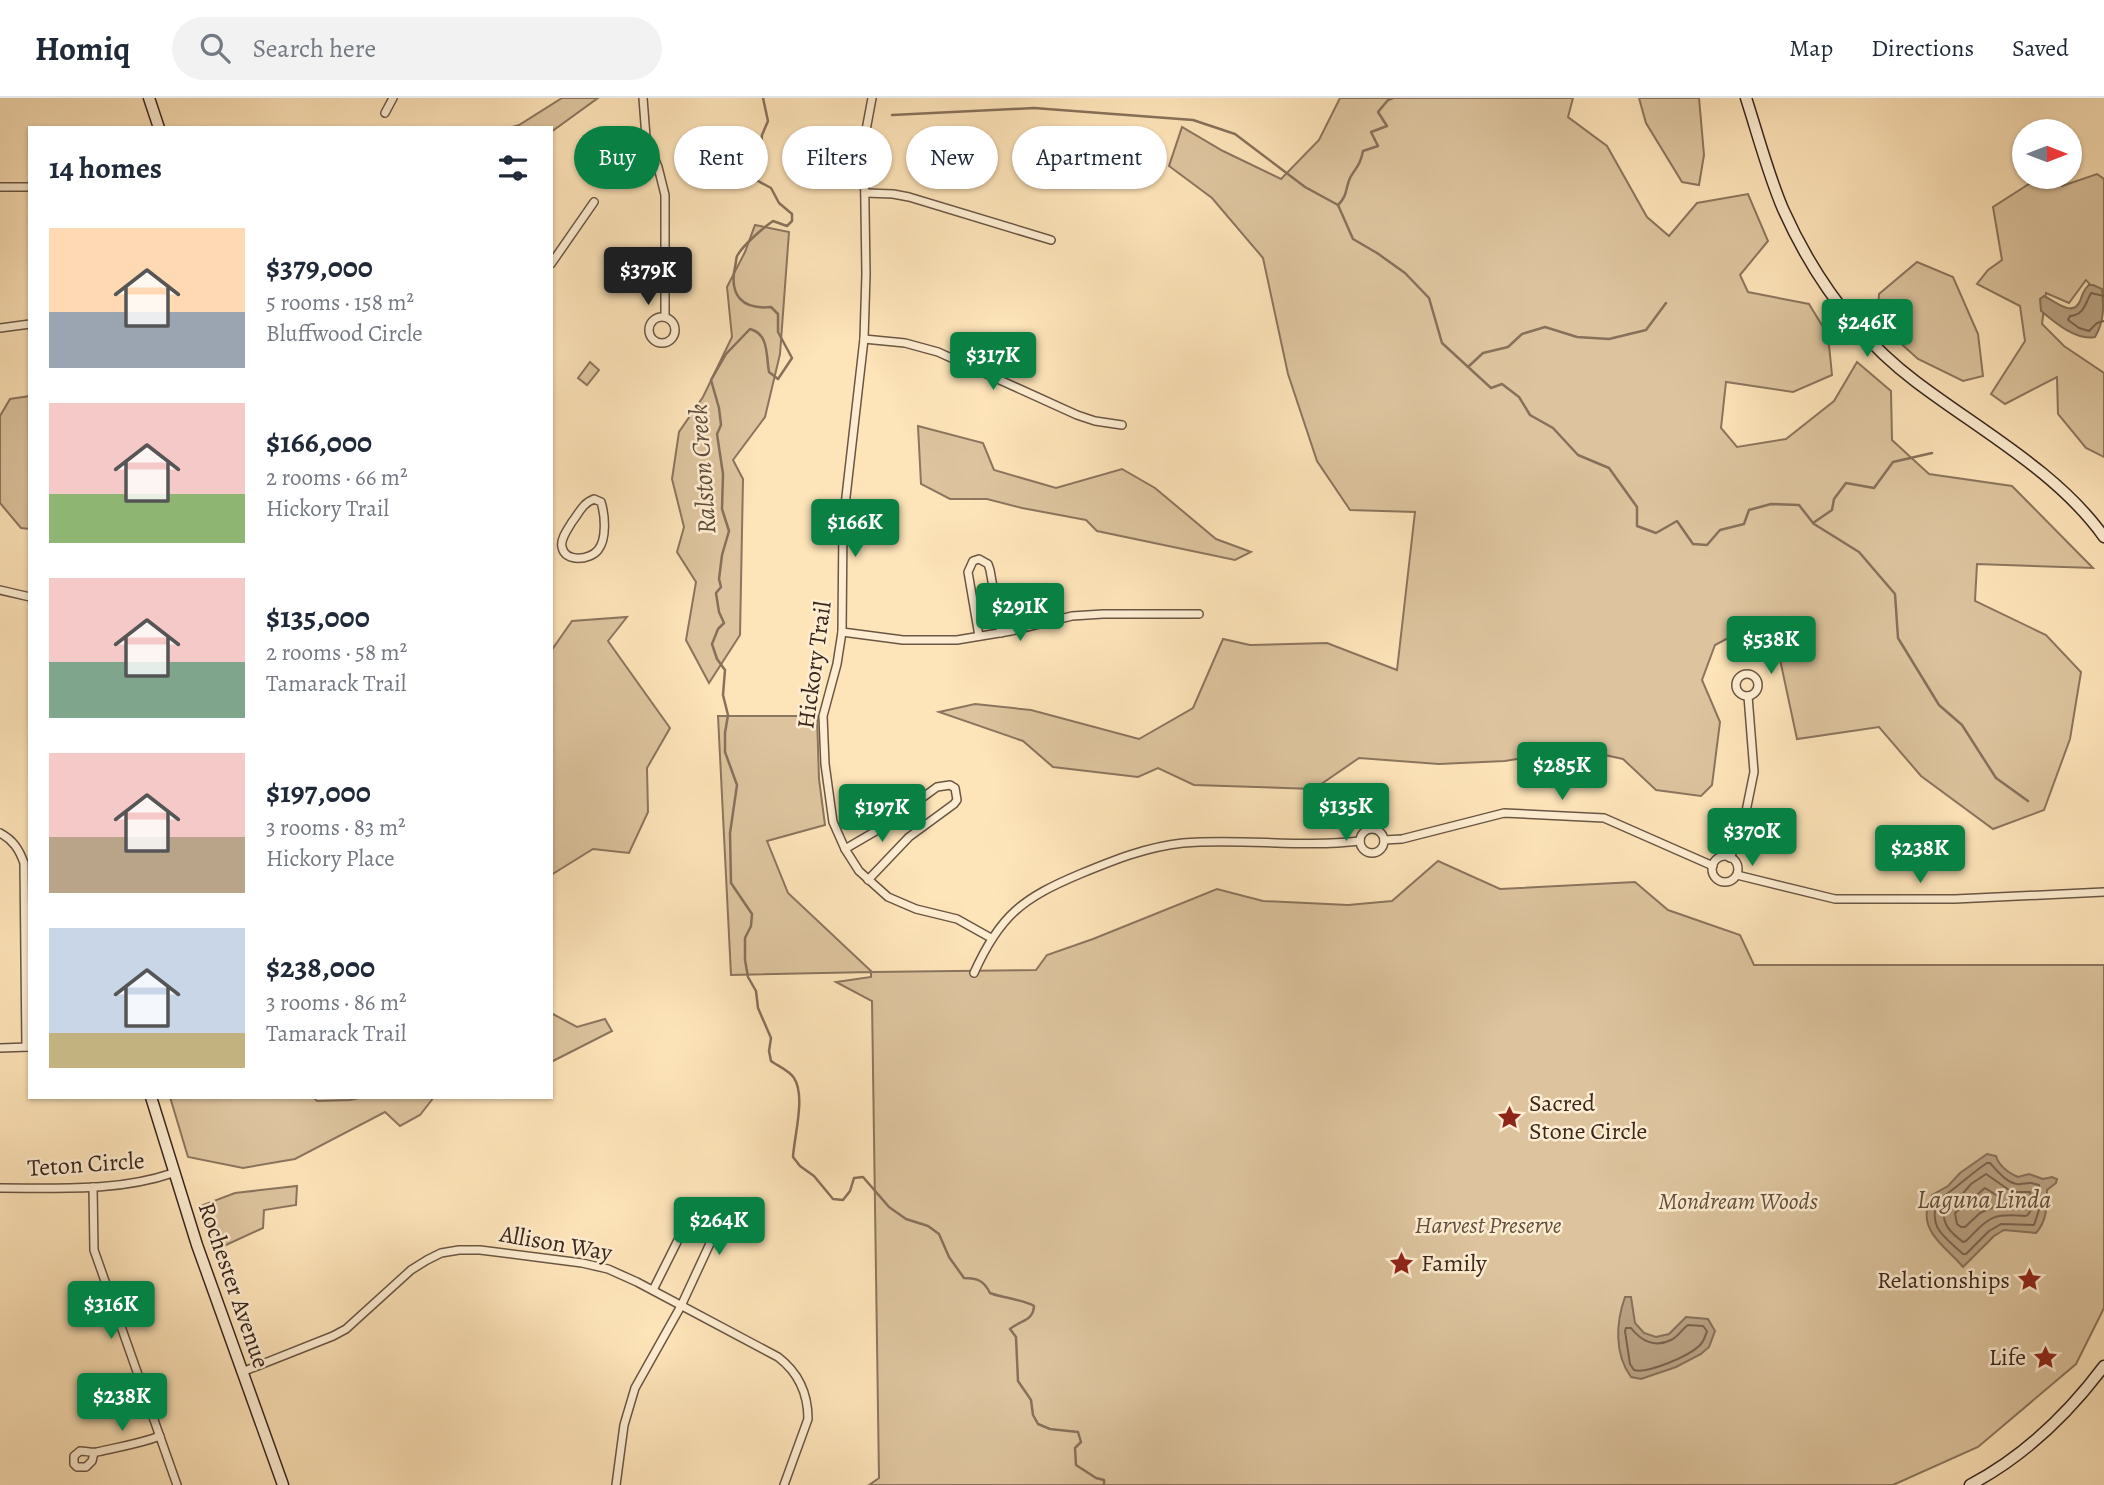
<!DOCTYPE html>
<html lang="en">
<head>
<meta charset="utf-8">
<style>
	:root { --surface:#fff; --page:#f2f2f3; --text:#1f2937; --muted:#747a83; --line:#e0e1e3; --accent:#0b8043 }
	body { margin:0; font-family:Alegreya,serif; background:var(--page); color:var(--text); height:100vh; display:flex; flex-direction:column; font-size:26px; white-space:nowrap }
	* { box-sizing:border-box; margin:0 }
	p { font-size:23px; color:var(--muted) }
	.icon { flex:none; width:38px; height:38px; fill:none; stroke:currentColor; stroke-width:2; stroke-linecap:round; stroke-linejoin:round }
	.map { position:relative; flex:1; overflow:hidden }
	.details { position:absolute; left:28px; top:28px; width:525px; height:973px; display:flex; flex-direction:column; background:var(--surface); border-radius:0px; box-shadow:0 2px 5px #0004 }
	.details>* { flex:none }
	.guide { position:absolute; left:574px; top:28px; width:665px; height:63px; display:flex; gap:14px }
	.needle { width:46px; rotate:90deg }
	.tools { position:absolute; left:2012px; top:21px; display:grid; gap:14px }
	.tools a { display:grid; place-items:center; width:70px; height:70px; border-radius:50%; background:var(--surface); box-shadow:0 2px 5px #0004; font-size:35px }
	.price { position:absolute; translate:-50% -60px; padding:0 16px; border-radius:7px; background:var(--accent); color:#fff; font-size:23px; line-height:46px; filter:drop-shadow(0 2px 4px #0008) }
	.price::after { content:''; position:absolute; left:50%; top:42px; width:21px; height:16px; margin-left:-10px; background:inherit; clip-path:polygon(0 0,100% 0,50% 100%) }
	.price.current { background:#222; color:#fff }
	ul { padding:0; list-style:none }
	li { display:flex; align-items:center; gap:21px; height:175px; padding:0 21px }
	li span { display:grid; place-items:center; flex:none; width:196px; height:140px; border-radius:0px; color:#555 }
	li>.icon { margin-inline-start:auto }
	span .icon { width:84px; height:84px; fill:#fffc; stroke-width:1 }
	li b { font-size:30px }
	h2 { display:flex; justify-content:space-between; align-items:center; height:84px; padding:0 21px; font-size:30px }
	.tag { padding:0 24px; border-radius:32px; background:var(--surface); box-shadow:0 2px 5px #0004; font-size:24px; line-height:63px }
	.tag.current { background:var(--accent); color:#fff }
	header { display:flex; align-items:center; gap:42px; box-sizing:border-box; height:98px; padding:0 35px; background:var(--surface); border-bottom:2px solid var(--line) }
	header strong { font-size:33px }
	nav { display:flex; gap:38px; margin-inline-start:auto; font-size:24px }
	.search { width:490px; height:63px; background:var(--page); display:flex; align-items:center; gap:18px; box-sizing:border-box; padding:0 24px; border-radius:38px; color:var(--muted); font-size:26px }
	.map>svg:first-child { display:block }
	.green { fill:#ddc49e; stroke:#8b755e; stroke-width:2 }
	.water { fill:#bba384; stroke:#87715b; stroke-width:2 }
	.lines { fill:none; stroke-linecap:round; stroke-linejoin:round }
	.shore { stroke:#7a6450; stroke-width:2 }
	.stream { stroke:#87715b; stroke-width:2.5 }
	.minor-casing { stroke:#6a5644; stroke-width:10 }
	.secondary-casing { stroke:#39261d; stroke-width:13 }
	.minor { stroke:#feedd2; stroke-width:7 }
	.secondary { stroke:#feedd2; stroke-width:10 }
	.labels { text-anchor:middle; stroke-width:5; stroke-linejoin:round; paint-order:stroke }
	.street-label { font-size:24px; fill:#39261d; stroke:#feedd2 }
	.poi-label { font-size:24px; fill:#39261d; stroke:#feedd2; text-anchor:start }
	.park-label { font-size:24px; font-style:italic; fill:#624e3d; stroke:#feedd2 }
	.water-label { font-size:26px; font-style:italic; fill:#604c3c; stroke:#feedd2 }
</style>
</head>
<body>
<header>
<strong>Homiq</strong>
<div class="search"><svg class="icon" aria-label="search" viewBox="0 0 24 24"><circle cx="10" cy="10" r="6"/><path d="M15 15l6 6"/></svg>Search here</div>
<nav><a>Map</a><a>Directions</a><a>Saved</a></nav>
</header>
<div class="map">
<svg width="2104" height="1387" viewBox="0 0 2104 1387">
	<rect width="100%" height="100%" fill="#fee4b9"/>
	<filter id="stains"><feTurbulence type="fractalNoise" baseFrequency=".00286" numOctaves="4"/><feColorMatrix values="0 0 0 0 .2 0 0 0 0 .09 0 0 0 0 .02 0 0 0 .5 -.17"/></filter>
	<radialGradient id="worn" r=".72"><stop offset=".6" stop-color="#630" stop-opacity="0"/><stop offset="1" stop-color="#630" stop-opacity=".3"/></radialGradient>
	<g class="green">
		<polygon points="562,0 598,0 551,34 551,30 509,30 519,27"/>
		<polygon points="1340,0 1573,0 1568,19 1607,48 1647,119 1669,138 1697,105 1748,96 1768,143 1740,177 1748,194 1809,206 1828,237 1832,277 1793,294 1726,284 1721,330 1737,349 1786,341 1834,303 1857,264 1891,293 1892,342 1929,376 2012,388 2093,470 1977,466 1975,503 2046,537 2081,574 2070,641 2044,712 1993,731 1921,678 1879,629 1797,641 1778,552 1747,530 1715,547 1702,582 1720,624 1712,687 1701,698 1656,692 1623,661 1577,651 1505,663 1439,666 1359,660 1314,691 1194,687 1158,670 1138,679 1053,669 1023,643 939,614 975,606 1031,612 1139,641 1193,610 1223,541 1250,547 1327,545 1397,572 1415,414 1350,412 1317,363 1288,276 1263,160 1212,100 1169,68 1182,29 1223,53 1281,81 1319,42"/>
		<polygon points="1639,0 1699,0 1704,57 1699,87 1682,84 1646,25"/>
		<polygon points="2097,76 2104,81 2104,202 2086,182 2069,205 2046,195 2042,226 2064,248 2104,275 2104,359 2086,350 2058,316 2057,279 2005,306 1991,296 2025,243 2020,208 1977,186 1988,172 2002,162 1993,109 2032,84 2062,88"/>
		<polygon points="755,127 789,134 780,256 765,319 733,362 743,381 740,537 709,585 686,542 696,484 677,454 684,429 672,381 679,334 703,299 732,239 727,189 745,154"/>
		<polygon points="1917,164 1953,179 1978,236 1983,278 1963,283 1918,261 1877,224 1879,196"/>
		<polygon points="590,264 599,272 587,287 578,280"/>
		<polygon points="30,298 30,431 21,430 0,405 0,318 10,301"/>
		<polygon points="918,328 983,345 994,372 1056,390 1122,371 1155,390 1216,441 1251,454 1235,462 1097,433 1086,422 1022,410 987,401 950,401 921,386"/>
		<polygon points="627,519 608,543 670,630 647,670 648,714 629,755 593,751 551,777 551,553 572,523"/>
		<polygon points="718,618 817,618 819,681 825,727 767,743 788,795 872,874 1036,872 1047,857 1093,841 1217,791 1263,803 1348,807 1392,803 1438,763 1500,791 1635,784 1668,812 1740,837 1754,867 2104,867 2104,1210 2076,1266 1978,1349 1893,1387 869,1387 879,1380 872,903 836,884 871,879 871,874 731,877"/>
		<polygon points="551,915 577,929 605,921 612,933 551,964"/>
		<polygon points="170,999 313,999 317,1003 350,1002 363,999 434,999 420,1017 400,1028 385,1014 295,1061 243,1070 188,1059"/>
		<polygon points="297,1088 296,1107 264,1112 263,1130 215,1152 203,1107 235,1095"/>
	</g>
	<g class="water">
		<path d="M2089 187H2093L2102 191C2104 209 2104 224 2095 239 2076 243 2054 224 2041 213L2040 201 2044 198C2055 203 2073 220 2080 203 2083 196 2083 192 2089 187Z"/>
		<path d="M1987 1056 1996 1058C1999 1068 2009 1075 2018 1079L2029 1076 2043 1081 2052 1079 2057 1081 2056 1085 2047 1092C2047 1108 2047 1123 2036 1135L2004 1132 1994 1138 1963 1169C1950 1153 1923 1136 1927 1113 1928 1108 1930 1102 1932 1097L1948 1088 1960 1075Z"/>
		<path d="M1625 1199H1631L1635 1225 1644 1235 1656 1239 1669 1236 1686 1219 1708 1221 1715 1233 1709 1249 1701 1256 1676 1269 1641 1281 1631 1279C1614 1256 1616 1224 1625 1199Z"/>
	</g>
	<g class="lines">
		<g class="shore">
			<path d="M2104 198 2091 195C2085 206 2084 217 2070 218L2068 222 2079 230 2089 233 2097 225 2104 223"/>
			<path d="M1987 1065H1990C1997 1073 2009 1088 2021 1086 2029 1085 2030 1084 2039 1087L2040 1109 2034 1127 2001 1126 1989 1133 1966 1156H1963C1945 1139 1927 1130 1938 1102 1956 1091 1970 1076 1987 1065Z"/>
			<path d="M1986 1076 2012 1094H2030C2032 1101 2033 1114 2026 1118 1991 1115 1990 1119 1966 1143L1963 1144C1951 1135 1940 1125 1945 1109L1958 1101 1971 1086Z"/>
			<polygon points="1985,1090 2001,1100 2002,1105 1980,1115 1965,1129 1961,1129 1957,1126 1955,1115"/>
			<path d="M1688 1227 1703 1228 1707 1233C1705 1239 1704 1244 1699 1248 1689 1258 1647 1276 1634 1272L1630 1266 1625 1233 1626 1230H1631C1641 1243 1655 1250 1671 1242 1678 1239 1682 1231 1688 1227Z"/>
		</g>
		<g class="stream">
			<path d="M763 0 768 23 762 37 761 50 757 61 758 83 771 90 779 105 792 116V123L787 128 773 123C763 130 743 147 737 158 736 161 736 165 735 169 729 197 742 212 771 209L778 216V234L792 260 778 281 769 274C766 257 769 236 750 231L726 256 711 282 719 310 721 327 717 336 723 376 722 411 729 433 722 457 719 481 721 489 716 495 719 514 724 525 718 531 712 546 717 561 725 572 723 597 728 617 725 635V654L737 687 730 735 731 785 752 816 751 828 745 840V862L748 879 756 893 758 910 771 940 769 953 771 963C778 968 790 973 794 980 806 998 794 1039 793 1059L800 1068 814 1078 833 1101 843 1102 850 1093 854 1080 863 1079 889 1109 906 1121 928 1128 939 1136 949 1159 964 1180C978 1180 984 1183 990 1195 1002 1200 1026 1202 1034 1208 1033 1224 1020 1222 1010 1231L1016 1239 1018 1283 1031 1302 1033 1317 1038 1326 1050 1331 1078 1334 1081 1344 1075 1350 1076 1367 1096 1380 1104 1382V1387"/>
			<polyline points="892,17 1034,10 1193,22 1235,36 1305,89 1338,107 1353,141 1377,155 1405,175 1429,200 1442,245 1491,290 1502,286 1519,299 1530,317 1553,330 1578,357 1609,370 1637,409 1637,428 1656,435 1677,423 1693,446 1707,447 1720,432 1744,426 1749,412 1771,406 1799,407 1813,425 1832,412 1834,401 1846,385 1874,390 1893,364 1932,355"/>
			<path d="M1338 107C1348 97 1345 91 1350 80 1356 69 1360 68 1363 53L1378 48 1371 34 1387 28 1378 14 1388 2 1393 0"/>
			<polyline points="1468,269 1483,255 1508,249 1522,236 1545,229 1577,239 1609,241 1646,232 1666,205"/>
			<polyline points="1814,426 1859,454 1895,496 1898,540 1939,607 1962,627 1996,680 2028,703"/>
		</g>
		<defs>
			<g id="minor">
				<polyline points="643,0 646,39 658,69 665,97 665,219"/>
				<polyline points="872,0 864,43 866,176 864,241 843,425 842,534 837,566 823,618 825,666 833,724 845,751 859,773 888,799 916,811 957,821 991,840"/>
				<polyline points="385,15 393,0"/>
				<polyline points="0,89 30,89"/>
				<polyline points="865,95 893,96 909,99 1051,142"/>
				<polyline points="551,166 594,104"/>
				<circle cx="662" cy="232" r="13"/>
				<polyline points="0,230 30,226"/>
				<polyline points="864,241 905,245 938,254 1077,317 1095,323 1122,327"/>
				<path d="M594 401 601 404C605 417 607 441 598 452 590 462 565 465 562 449 560 441 568 431 572 424 579 415 583 405 594 401Z"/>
				<polyline points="0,492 30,499"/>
				<polyline points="842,534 903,542 957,542 1011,533 1072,518 1103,516 1199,516"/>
				<polyline points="979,538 968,474 973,463 979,461 988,466 990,472 1001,535"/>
				<circle cx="1747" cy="587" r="11"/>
				<circle cx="1372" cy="743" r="12"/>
				<path d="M0 735C13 742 19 751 24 765L26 949"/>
				<polyline points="1384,742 1402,741 1504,715 1604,720 1713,768"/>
				<polyline points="845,751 881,730 937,689 950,687 955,690 957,702 954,706 909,739 868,782"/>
				<circle cx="1725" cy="771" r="13"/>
				<polyline points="1730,760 1743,728 1754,674 1748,598"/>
				<polyline points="1737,777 1835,801 1955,801 2104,794"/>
				<path d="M974 875C1000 817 1023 800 1080 776 1114 762 1146 749 1183 745 1241 740 1301 750 1360 743"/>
				<polyline points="0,950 29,949"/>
				<polyline points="93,1089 94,1152 177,1387"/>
				<path d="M0 1090C58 1090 117 1094 173 1075"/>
				<path d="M242 1274 333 1238 346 1231 411 1172 427 1162 441 1155 459 1152H480L582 1165 608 1171 637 1184 778 1259C799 1275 808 1295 808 1321L784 1387"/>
				<path d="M94 1355 92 1363 86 1369H77L74 1366V1358L80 1353C86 1353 92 1355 97 1354 118 1349 139 1346 160 1338"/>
				<path d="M616 1387 624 1327 635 1290 681 1208 713 1139 716 1126 709 1116C699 1112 693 1117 687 1124L653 1192"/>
			</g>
			<g id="secondary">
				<polyline points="149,0 159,30"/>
				<path d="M1746 0C1758 37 1768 76 1783 111 1813 178 1857 239 1915 283 1978 331 2058 374 2104 439"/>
				<polyline points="151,999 197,1147 283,1387"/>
				<path d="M1970 1387C2023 1359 2068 1316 2104 1268"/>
			</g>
		</defs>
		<use href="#minor" class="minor-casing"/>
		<use href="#secondary" class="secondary-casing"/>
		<use href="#minor" class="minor"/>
		<use href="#secondary" class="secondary"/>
	</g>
	<defs>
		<symbol id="sight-bare" viewBox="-9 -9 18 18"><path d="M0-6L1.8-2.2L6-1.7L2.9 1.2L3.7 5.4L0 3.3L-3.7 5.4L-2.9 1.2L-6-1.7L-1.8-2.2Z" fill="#8f2418" stroke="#feedd2" stroke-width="2.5" paint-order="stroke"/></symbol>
	</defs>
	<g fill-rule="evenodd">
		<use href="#sight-bare" x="1492" y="1002" width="35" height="35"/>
		<use href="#sight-bare" x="1384" y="1148" width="35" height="35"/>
		<use href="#sight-bare" x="2012" y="1164" width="35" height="35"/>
		<use href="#sight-bare" x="2028" y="1242" width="35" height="35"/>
	</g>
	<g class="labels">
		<g class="street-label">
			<text transform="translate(814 567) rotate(-82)" y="8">Hickory Trail</text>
			<text transform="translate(86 1066) rotate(-4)" y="8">Teton Circle</text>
			<text transform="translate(556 1145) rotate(10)" y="8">Allison Way</text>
			<text transform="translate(234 1187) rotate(71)" y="8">Rochester Avenue</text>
		</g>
		<g class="poi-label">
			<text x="1529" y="1013">Sacred<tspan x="1529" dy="28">Stone Circle</tspan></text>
			<text x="1421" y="1173">Family</text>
			<text x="2010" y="1190" text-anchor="end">Relationships</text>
			<text x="2026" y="1267" text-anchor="end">Life</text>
		</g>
		<g class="park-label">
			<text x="1738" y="1111">Mondream Woods</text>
			<text x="1488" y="1135">Harvest Preserve</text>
		</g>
		<g class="water-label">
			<text transform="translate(702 371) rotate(-94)" y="9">Ralston Creek</text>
			<text x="1984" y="1110">Laguna Linda</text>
		</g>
	</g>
	<rect width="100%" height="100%" filter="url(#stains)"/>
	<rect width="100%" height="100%" fill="url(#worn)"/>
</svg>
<div class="tools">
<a><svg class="needle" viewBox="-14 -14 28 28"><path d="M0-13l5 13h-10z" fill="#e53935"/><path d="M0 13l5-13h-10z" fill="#747a83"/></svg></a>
</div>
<b class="price current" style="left:648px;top:209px">$379K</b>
<b class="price" style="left:1867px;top:261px">$246K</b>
<b class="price" style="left:993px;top:294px">$317K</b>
<b class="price" style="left:855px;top:461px">$166K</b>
<b class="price" style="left:1020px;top:545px">$291K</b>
<b class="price" style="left:1771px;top:578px">$538K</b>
<b class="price" style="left:1562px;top:704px">$285K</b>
<b class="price" style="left:1346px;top:745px">$135K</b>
<b class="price" style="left:882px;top:746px">$197K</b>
<b class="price" style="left:1752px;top:770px">$370K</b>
<b class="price" style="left:1920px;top:787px">$238K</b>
<b class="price" style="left:719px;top:1159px">$264K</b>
<b class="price" style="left:111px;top:1243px">$316K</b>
<b class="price" style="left:122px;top:1335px">$238K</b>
<div class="guide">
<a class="tag current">Buy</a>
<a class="tag">Rent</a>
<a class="tag">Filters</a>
<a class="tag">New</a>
<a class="tag">Apartment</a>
</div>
<section class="details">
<h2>14 homes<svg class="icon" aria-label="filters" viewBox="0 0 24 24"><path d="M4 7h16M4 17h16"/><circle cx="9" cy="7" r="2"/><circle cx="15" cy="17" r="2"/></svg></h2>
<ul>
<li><span style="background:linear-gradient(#ffd9b3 60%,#9aa5b1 0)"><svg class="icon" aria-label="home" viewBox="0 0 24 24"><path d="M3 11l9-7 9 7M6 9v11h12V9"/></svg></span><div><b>$379,000</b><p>5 rooms · 158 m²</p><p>Bluffwood Circle</p></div></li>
<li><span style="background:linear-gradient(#f6c9c9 65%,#8fb573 0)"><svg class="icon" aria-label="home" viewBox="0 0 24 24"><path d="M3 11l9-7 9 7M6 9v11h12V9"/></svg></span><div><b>$166,000</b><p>2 rooms · 66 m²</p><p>Hickory Trail</p></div></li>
<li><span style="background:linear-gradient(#f6c9c9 60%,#7fa58c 0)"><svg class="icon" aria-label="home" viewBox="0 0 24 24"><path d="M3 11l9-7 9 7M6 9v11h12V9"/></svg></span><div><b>$135,000</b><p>2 rooms · 58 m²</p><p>Tamarack Trail</p></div></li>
<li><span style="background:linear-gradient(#f6c9c9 60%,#b9a48a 0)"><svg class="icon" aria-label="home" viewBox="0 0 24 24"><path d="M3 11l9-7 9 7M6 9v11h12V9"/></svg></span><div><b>$197,000</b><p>3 rooms · 83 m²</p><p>Hickory Place</p></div></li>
<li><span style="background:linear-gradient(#c9d6e8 75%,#c2b280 0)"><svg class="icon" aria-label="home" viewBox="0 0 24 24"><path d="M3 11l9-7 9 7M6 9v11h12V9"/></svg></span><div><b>$238,000</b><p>3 rooms · 86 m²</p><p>Tamarack Trail</p></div></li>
</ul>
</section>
</div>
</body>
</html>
